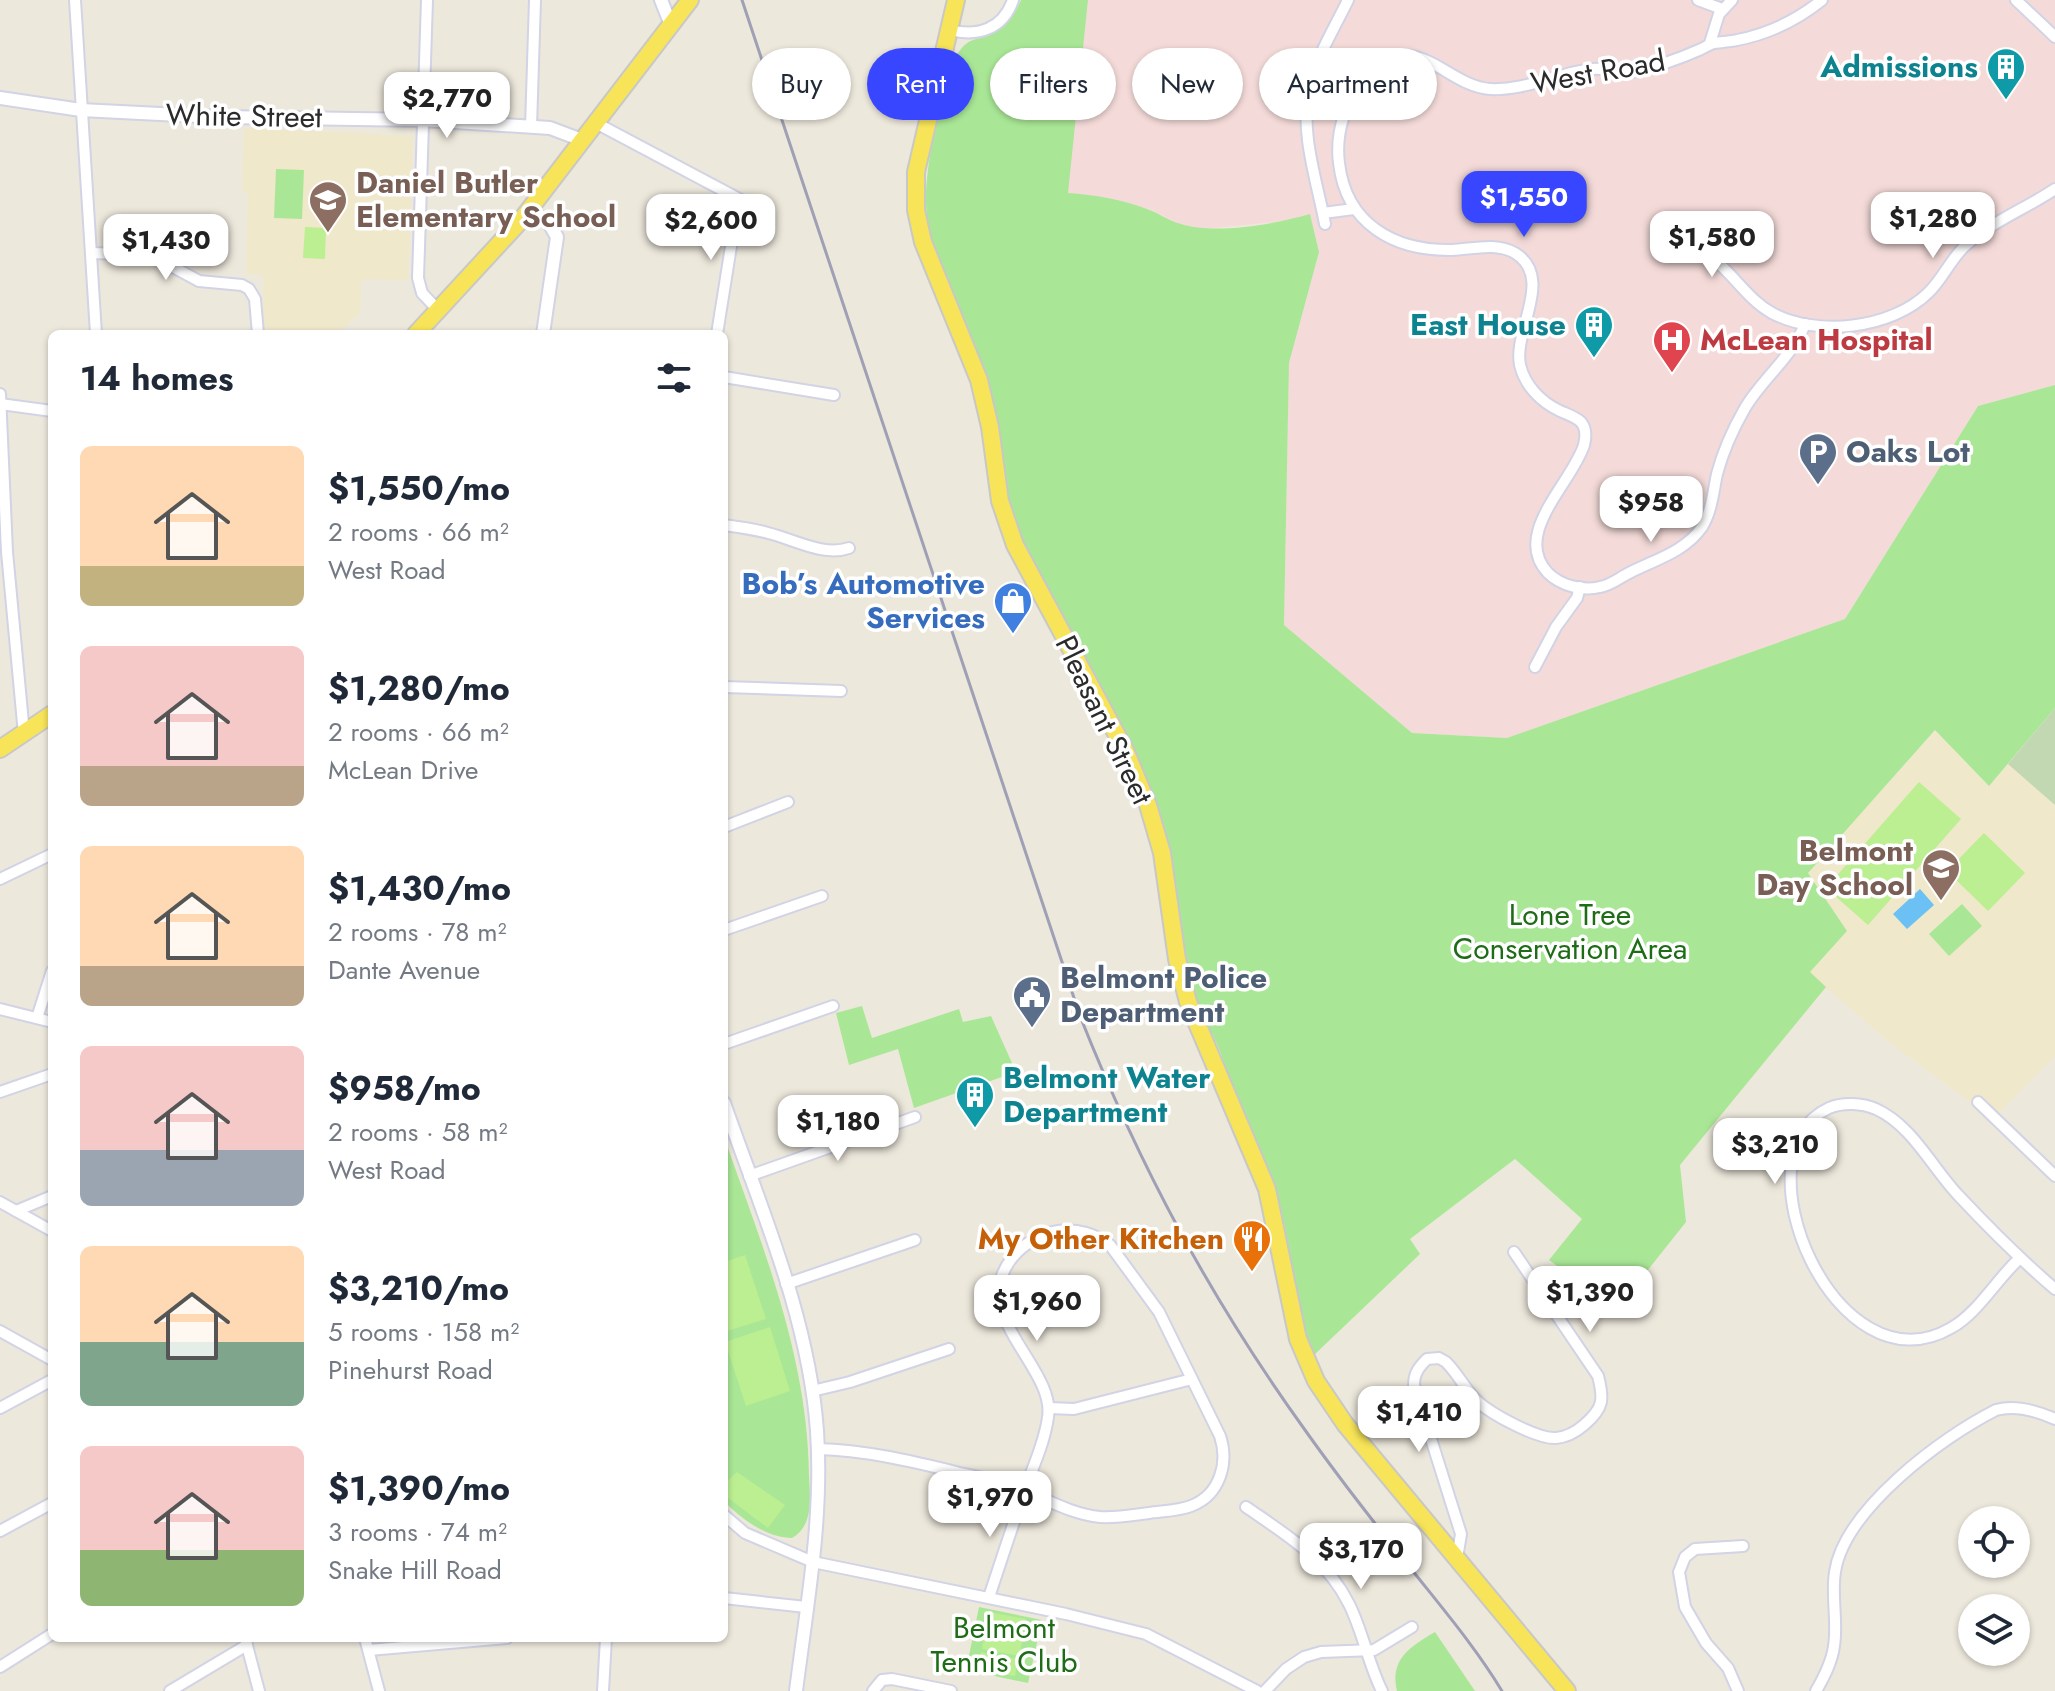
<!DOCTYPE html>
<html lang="en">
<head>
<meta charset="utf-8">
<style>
	:root { --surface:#fff; --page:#f6f6f7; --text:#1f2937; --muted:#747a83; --accent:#3846ff }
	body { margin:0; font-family:Jost,sans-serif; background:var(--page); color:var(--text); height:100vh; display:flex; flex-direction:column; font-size:30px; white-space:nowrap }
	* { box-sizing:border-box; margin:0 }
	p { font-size:26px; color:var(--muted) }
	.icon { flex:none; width:44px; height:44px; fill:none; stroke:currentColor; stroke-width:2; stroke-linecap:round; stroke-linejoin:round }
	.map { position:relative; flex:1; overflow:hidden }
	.panel { position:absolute; left:48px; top:330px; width:680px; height:1312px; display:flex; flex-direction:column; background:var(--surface); border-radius:12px; box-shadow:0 2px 6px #0004 }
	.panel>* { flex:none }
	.banner { position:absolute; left:752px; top:48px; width:760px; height:72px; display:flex; gap:16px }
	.tools { position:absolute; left:1958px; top:1506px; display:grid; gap:16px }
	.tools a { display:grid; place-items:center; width:72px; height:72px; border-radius:50%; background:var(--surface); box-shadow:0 2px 6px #0004; font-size:40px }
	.price { position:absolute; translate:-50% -68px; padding:0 18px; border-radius:16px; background:#fff; color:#222; font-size:26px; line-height:52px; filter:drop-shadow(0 2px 4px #0008) }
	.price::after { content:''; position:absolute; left:50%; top:48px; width:24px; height:18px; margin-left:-12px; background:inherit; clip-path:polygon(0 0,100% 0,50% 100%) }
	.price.selected { background:var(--accent); color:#fff }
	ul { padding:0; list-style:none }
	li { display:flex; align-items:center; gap:24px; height:200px; padding:0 32px }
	li span { display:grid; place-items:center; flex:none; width:224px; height:160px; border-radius:12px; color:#555 }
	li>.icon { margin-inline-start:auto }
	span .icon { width:96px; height:96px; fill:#fffc; stroke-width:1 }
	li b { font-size:34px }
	h2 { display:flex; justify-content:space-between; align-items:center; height:96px; padding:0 32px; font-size:34px }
	.pill { padding:0 28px; border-radius:36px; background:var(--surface); box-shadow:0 2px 6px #0004; font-size:28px; line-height:72px }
	.pill.selected { background:var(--accent); color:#fff }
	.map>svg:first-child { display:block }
	.education { fill:#f0e8cb }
	.medical { fill:#f4dbd9 }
	.green { fill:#a9e796 }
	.cemetery { fill:#c1d8b3 }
	.pitch { fill:#bcee92 }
	.water { fill:#6bc0f4 }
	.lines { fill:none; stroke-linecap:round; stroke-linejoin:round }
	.minor-casing { stroke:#d2d3e4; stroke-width:14 }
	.tertiary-casing { stroke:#d2d3e4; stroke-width:16 }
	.primary-casing { stroke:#c8c8c8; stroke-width:20 }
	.minor { stroke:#fff; stroke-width:10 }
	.tertiary { stroke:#fff; stroke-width:12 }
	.primary { stroke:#f7e458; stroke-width:16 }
	.rail { stroke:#9f9fb6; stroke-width:3 }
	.labels { text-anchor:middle; stroke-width:7; stroke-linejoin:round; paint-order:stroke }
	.culture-label { font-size:30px; font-weight:bold; fill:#0d838f; stroke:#fff; text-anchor:end }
	.street-label { font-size:30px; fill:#2b2b2b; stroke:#fff }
	.education-label { font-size:30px; font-weight:bold; fill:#785e54; stroke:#fff; text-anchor:start }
	.health-label { font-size:30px; font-weight:bold; fill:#be3a42; stroke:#fff; text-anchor:start }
	.service-label { font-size:30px; font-weight:bold; fill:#4e5e75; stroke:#fff; text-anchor:start }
	.shop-label { font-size:30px; font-weight:bold; fill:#366cbe; stroke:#fff; text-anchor:end }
	.park-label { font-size:30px; fill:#1f6c17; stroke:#fff }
	.food-label { font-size:30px; font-weight:bold; fill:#c56008; stroke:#fff; text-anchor:end }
</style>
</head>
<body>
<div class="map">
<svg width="2055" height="1691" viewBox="0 0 2055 1691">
	<rect width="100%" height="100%" fill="#ede8dc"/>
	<g class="education">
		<polygon points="244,128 413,136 408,280 361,279 360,313 337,334 263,334 263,275 246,274 248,193 242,193"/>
		<polygon points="1936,730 1989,786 2008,764 2055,805 2055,1056 1993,1119 1894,1046 1809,973 1807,873"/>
	</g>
	<polygon class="medical" points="1088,0 2055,0 2055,385 1978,406 1845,619 1507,738 1412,733 1284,625 1289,363 1319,252 1310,215 1285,221 1204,229 1179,224 1150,209 1067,193"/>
	<g class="green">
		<path d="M1021 0H1088L1068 193C1095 195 1120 199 1147 209 1159 213 1169 221 1181 224 1216 235 1275 224 1310 214L1319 252 1289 363 1284 625 1412 733 1507 738 1845 619 1978 406 2055 385V708L1989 786 1935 730 1808 873 1847 931 1810 972 1826 987 1680 1165 1686 1222 1616 1310 1549 1260 1582 1219 1515 1159 1410 1239 1420 1254 1313 1356C1293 1307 1293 1256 1280 1206 1268 1163 1247 1123 1230 1082 1226 1073 1225 1064 1221 1054 1211 1029 1197 1007 1189 980 1172 922 1172 858 1154 799 1126 711 1062 635 1026 551 1017 530 1009 509 1005 488 997 446 996 405 981 365 962 311 925 258 926 198 926 168 942 61 966 44 972 39 979 39 986 36 1003 30 1014 16 1021 0Z"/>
		<polygon points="276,169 304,170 302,219 274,218"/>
		<polygon points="1962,904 1982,926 1949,956 1929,934"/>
		<polygon points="862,1006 872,1038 959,1009 963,1022 991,1016 1016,1072 914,1108 898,1049 849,1065 836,1013"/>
		<path d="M724 1137C763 1248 808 1357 809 1476 810 1497 814 1526 792 1538 767 1538 741 1519 724 1501Z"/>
		<polygon points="979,1607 1042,1620 1028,1683 966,1670"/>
		<path d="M1435 1632 1475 1691H1397C1389 1659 1411 1646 1435 1632Z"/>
	</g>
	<polygon class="cemetery" points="2055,708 2055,805 2008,764"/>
	<g class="pitch">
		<polygon points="305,227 326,228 325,259 303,258"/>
		<polygon points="1919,782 1961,819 1868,925 1826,888"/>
		<polygon points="1984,833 2025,873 1988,911 1947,871"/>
		<polygon points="745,1255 766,1319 724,1332 724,1262"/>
		<polygon points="770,1327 790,1391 746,1406 725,1342"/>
		<polygon points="737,1472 785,1505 768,1528 724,1495 724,1484"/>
		<polygon points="989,1612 1026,1619 1023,1636 986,1629"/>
		<polygon points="985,1632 1023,1639 1019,1656 982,1649"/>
		<polygon points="981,1652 1018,1659 1015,1676 978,1670"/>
	</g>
	<polygon class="water" points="1920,889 1934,905 1907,929 1893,914"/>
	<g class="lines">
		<defs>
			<g id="minor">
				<polyline points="75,0 96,334"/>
				<polyline points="427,0 418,278 422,293 438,310"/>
				<polyline points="1698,0 1722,9"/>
				<polyline points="2016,0 2055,37"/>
				<path d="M950 30C978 37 1003 29 1013 0"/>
				<polyline points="1710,43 1719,14 1732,0"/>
				<polyline points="596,123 741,200 736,215 717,334"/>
				<polyline points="531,127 535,0"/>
				<polyline points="1323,213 1354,209"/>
				<path d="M1325 224C1317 181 1300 134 1309 90 1315 59 1334 29 1348 0"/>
				<path d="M1697 249C1729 264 1743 297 1772 313 1817 337 1891 329 1928 293 1943 279 1951 258 1966 245 1991 222 2027 208 2055 189"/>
				<polyline points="91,253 151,255 199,281 242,285 249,289 255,299 258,334"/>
				<path d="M1805 324C1793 356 1762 379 1745 408 1733 429 1723 451 1717 474 1713 492 1712 511 1702 527 1685 552 1654 560 1629 573 1619 578 1611 585 1600 587 1583 591 1561 586 1548 573 1511 534 1572 483 1584 445 1586 437 1587 429 1581 422 1576 417 1567 414 1560 411 1541 402 1525 386 1520 365 1513 330 1555 278 1515 253 1496 242 1473 249 1452 250 1394 251 1346 224 1339 163 1335 133 1346 97 1368 75 1417 26 1445 86 1490 89 1525 91 1558 73 1592 69 1605 67 1618 74 1631 72 1651 69 1681 58 1699 50 1704 48 1708 45 1713 43 1720 42 1729 42 1737 40 1768 34 1797 20 1822 0"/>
				<polyline points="724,377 834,395"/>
				<polyline points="0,394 7,552 24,734"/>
				<polyline points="0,404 52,411"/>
				<path d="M724 525C739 527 754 529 768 533 793 539 824 557 849 548"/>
				<polyline points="1535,667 1556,627 1577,598 1580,587"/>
				<polyline points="724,687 841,691"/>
				<polyline points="724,827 788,802"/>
				<polyline points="0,879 52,854"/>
				<polyline points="724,930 822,896"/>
				<polyline points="0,1009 52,1022"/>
				<polyline points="37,1018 52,971"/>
				<polyline points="724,1044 833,1006"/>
				<polyline points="0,1092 52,1074"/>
				<polyline points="1978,1102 2055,1176"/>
				<polyline points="749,1176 915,1117"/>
				<polyline points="0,1202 52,1231"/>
				<polyline points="16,1211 52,1196"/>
				<path d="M2019 1259C1996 1280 1978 1313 1951 1328 1836 1395 1732 1152 1829 1108 1843 1102 1862 1103 1876 1109 1913 1126 1932 1168 1959 1196 1990 1229 2021 1260 2055 1289"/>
				<polyline points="786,1284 915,1240"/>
				<polyline points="0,1331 52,1360"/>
				<polyline points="812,1391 850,1382 949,1349"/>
				<polyline points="0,1408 52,1380"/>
				<polyline points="1049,1408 1074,1409 1192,1379"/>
				<path d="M818 1449C864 1450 911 1461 956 1472 973 1476 992 1479 1009 1485 1040 1495 1068 1514 1100 1517 1117 1518 1133 1515 1149 1513 1162 1511 1178 1511 1191 1506 1220 1495 1229 1463 1220 1436L1159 1312 1110 1245C1096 1234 1076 1228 1058 1231 1040 1234 1023 1244 1012 1258 967 1314 1056 1368 1048 1417 1045 1441 1034 1464 1026 1487 1013 1524 1001 1561 989 1597"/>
				<path d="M1246 1507C1285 1534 1327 1559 1349 1604 1363 1632 1368 1663 1382 1691"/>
				<polyline points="724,1515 745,1533 813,1562 1066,1614 1146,1634 1257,1691"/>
				<polyline points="0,1531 52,1503"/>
				<path d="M1457 1558 1461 1534 1414 1385C1414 1373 1419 1367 1427 1359L1439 1358 1446 1362C1458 1374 1465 1389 1477 1401 1491 1414 1537 1439 1556 1438 1567 1437 1576 1432 1584 1425 1604 1408 1604 1399 1598 1376L1514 1252"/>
				<polyline points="724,1598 806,1607"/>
				<polyline points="245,1638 259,1691"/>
				<polyline points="365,1638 379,1691"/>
				<polyline points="369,1650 507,1638"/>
				<polyline points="0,1667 52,1634"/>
				<polyline points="170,1691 247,1645"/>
				<polyline points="603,1691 606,1638"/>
				<polyline points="873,1691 882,1680 892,1679 951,1691"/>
				<polyline points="1265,1691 1286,1669 1304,1657 1321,1652 1374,1650 1412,1627"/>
				<polyline points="1738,1691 1728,1668 1706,1643 1685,1607 1679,1572 1685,1557 1695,1549 1743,1546"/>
				<path d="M1816 1691C1824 1677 1832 1662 1834 1646 1838 1621 1831 1597 1835 1572 1844 1510 1942 1437 1996 1410 2015 1405 2037 1411 2055 1419"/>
			</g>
			<g id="tertiary">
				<polyline points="661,0 671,25"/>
				<polyline points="0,98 81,110 219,117 423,120 550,128 582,140"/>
				<polyline points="530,210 549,223 557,237 543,334"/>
				<path d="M724 1103C761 1209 809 1318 817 1431 823 1518 807 1604 796 1691"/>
			</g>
			<g id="primary">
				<polyline points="956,0 916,172 916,210 923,242 979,380 990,427 1000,501 1015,545 1125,750 1148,805 1162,853 1177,959 1188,1002 1267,1189 1298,1339 1316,1381 1345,1424 1567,1691"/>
				<polyline points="416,334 522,219 690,0"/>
				<polyline points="0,749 52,714"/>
			</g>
		</defs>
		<use href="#minor" class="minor-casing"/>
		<use href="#tertiary" class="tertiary-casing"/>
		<use href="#primary" class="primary-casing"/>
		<use href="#minor" class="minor"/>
		<use href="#tertiary" class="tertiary"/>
		<use href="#primary" class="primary"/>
		<path class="rail" d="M742 0 1080 1016C1140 1167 1210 1298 1305 1430 1339 1478 1375 1524 1412 1570 1443 1609 1476 1648 1502 1691"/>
	</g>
	<defs>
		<symbol id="building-pin" viewBox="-11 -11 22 30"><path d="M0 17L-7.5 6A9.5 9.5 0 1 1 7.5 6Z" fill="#0f9aa8" stroke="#fff"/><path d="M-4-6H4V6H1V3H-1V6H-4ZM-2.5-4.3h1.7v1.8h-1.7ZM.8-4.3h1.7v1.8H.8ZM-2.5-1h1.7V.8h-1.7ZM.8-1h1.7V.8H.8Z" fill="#fff"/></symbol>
		<symbol id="school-pin" viewBox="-11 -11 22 30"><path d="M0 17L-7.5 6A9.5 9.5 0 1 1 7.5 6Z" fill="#8d6e63" stroke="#fff"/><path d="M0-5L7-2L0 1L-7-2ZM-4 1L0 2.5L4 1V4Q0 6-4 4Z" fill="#fff"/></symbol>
		<symbol id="hospital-pin" viewBox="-11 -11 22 30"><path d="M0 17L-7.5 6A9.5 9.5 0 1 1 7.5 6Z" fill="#e0444e" stroke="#fff"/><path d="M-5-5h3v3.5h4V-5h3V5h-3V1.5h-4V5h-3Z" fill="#fff"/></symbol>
		<symbol id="parking-pin" viewBox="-11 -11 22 30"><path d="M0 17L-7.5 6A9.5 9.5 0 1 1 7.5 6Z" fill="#5c6f8a" stroke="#fff"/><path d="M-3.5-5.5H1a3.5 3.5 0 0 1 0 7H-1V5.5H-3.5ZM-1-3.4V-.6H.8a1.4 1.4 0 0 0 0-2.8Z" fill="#fff"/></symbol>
		<symbol id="shop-pin" viewBox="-11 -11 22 30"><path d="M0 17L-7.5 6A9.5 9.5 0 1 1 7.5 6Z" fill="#3f7fe0" stroke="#fff"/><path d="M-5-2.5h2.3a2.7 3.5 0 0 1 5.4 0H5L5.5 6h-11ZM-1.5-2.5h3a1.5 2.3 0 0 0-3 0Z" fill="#fff"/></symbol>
		<symbol id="civic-pin" viewBox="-11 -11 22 30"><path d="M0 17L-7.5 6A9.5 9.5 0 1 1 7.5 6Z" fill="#5c6f8a" stroke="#fff"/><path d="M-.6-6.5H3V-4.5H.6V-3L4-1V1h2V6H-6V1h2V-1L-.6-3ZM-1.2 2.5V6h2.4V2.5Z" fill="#fff"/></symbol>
		<symbol id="restaurant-pin" viewBox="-11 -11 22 30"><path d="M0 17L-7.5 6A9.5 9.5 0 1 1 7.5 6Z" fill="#e8710a" stroke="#fff"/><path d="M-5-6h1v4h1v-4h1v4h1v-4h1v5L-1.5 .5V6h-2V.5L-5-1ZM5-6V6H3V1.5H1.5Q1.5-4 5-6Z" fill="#fff"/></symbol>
	</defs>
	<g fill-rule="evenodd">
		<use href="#building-pin" x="1984" y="45" width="44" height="60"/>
		<use href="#school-pin" x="306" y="178" width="44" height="60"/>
		<use href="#building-pin" x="1572" y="303" width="44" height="60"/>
		<use href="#hospital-pin" x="1650" y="318" width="44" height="60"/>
		<use href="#parking-pin" x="1796" y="430" width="44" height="60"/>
		<use href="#shop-pin" x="991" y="579" width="44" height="60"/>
		<use href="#school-pin" x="1919" y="846" width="44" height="60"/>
		<use href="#civic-pin" x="1010" y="973" width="44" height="60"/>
		<use href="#building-pin" x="953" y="1073" width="44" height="60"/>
		<use href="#restaurant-pin" x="1230" y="1217" width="44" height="60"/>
	</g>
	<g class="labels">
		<g class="culture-label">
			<text x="1978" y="77">Admissions</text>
			<text x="1566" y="335">East House</text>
			<text x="1003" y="1088" text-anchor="start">Belmont Water<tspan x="1003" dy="34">Department</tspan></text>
		</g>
		<g class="street-label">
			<text transform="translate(1598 72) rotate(-10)" y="10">West Road</text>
			<text transform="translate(244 116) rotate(1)" y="10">White Street</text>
			<text transform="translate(1104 720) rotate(64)" y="10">Pleasant Street</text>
		</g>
		<g class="education-label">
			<text x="356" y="193">Daniel Butler<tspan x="356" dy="34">Elementary School</tspan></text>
			<text x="1913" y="861" text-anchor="end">Belmont<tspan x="1913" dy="34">Day School</tspan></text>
		</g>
		<g class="health-label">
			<text x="1700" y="350">McLean Hospital</text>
		</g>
		<g class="service-label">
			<text x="1846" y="462">Oaks Lot</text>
			<text x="1060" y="988">Belmont Police<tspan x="1060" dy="34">Department</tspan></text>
		</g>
		<g class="shop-label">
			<text x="985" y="594">Bob’s Automotive<tspan x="985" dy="34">Services</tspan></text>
		</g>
		<g class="park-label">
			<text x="1570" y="925">Lone Tree<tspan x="1570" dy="34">Conservation Area</tspan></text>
			<text x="1004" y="1638">Belmont<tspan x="1004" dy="34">Tennis Club</tspan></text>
		</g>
		<g class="food-label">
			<text x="1224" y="1249">My Other Kitchen</text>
		</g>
	</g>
</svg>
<div class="tools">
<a><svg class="icon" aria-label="locate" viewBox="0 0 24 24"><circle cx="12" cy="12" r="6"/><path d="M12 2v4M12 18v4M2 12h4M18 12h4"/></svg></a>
<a><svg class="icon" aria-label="layers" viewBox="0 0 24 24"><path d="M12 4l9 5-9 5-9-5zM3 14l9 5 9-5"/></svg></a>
</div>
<b class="price" style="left:447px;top:140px">$2,770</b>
<b class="price selected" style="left:1524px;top:239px">$1,550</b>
<b class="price" style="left:1933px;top:260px">$1,280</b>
<b class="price" style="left:711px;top:262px">$2,600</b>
<b class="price" style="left:1712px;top:279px">$1,580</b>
<b class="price" style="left:166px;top:282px">$1,430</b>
<b class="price" style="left:1651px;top:544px">$958</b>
<b class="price" style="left:838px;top:1163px">$1,180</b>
<b class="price" style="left:1775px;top:1186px">$3,210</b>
<b class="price" style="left:1590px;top:1334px">$1,390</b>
<b class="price" style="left:1037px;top:1343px">$1,960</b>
<b class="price" style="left:1419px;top:1454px">$1,410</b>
<b class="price" style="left:990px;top:1539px">$1,970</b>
<b class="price" style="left:1361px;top:1591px">$3,170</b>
<div class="banner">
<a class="pill">Buy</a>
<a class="pill selected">Rent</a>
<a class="pill">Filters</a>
<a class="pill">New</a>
<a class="pill">Apartment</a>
</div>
<section class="panel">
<h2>14 homes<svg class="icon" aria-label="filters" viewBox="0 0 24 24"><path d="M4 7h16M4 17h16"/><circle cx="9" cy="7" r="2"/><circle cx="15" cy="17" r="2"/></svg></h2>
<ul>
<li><span style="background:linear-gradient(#ffd9b3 75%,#c2b280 0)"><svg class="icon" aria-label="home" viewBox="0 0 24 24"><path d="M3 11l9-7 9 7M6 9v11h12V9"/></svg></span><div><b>$1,550/mo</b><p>2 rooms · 66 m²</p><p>West Road</p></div></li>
<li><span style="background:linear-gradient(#f6c9c9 75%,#b9a48a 0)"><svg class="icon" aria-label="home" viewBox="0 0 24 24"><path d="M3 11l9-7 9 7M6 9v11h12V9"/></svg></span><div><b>$1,280/mo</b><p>2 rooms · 66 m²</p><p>McLean Drive</p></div></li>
<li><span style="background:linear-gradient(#ffd9b3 75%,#b9a48a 0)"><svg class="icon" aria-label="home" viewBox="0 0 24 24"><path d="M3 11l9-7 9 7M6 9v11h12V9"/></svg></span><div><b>$1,430/mo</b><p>2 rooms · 78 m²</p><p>Dante Avenue</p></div></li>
<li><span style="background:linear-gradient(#f6c9c9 65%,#9aa5b1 0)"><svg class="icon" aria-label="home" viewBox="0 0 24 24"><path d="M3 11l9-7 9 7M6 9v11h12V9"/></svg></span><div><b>$958/mo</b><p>2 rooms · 58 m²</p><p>West Road</p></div></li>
<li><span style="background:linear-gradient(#ffd9b3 60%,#7fa58c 0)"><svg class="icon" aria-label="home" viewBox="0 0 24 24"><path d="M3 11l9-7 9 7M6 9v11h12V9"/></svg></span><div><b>$3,210/mo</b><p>5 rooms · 158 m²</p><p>Pinehurst Road</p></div></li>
<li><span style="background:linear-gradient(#f6c9c9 65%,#8fb573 0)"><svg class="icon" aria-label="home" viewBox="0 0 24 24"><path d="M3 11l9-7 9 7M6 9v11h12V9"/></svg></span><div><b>$1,390/mo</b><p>3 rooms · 74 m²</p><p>Snake Hill Road</p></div></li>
</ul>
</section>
</div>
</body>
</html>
